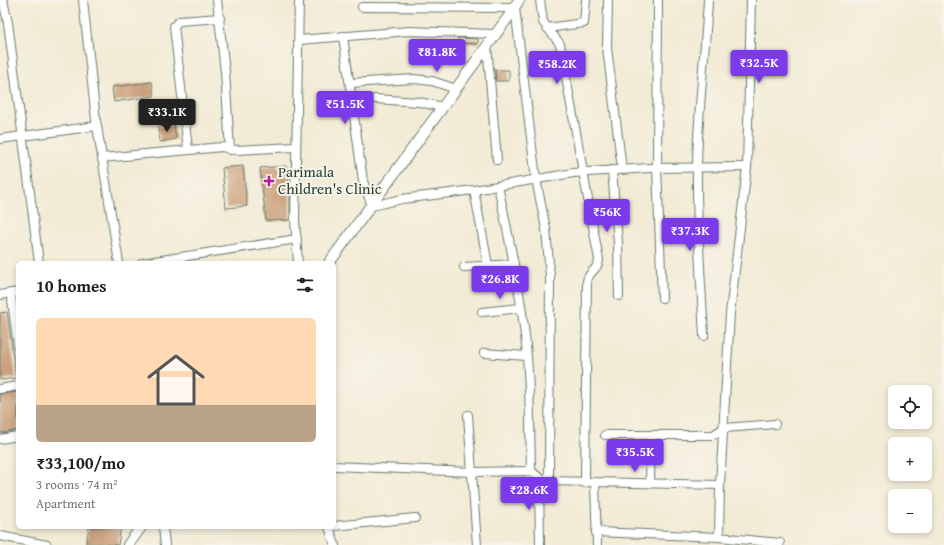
<!DOCTYPE html>
<html lang="en">
<head>
<meta charset="utf-8">
<style>
	:root { --surface:#fff; --page:#f6f6f6; --text:#202124; --muted:#757577; --line:#e0e0e0; --accent:#7c3aed }
	body { margin:0; font-family:"Gentium Book Plus",serif; background:var(--page); color:var(--text); height:100vh; display:flex; flex-direction:column; font-size:15px; white-space:nowrap }
	* { box-sizing:border-box; margin:0 }
	p { font-size:13px; color:var(--muted) }
	.icon { flex:none; width:22px; height:22px; fill:none; stroke:currentColor; stroke-width:2; stroke-linecap:round; stroke-linejoin:round }
	.map { position:relative; flex:1; overflow:hidden }
	.drawer { position:absolute; left:16px; top:261px; width:320px; height:268px; display:flex; flex-direction:column; background:var(--surface); border-radius:6px; box-shadow:0 2px 6px #0003 }
	.drawer>* { flex:none }
	.fabs { position:absolute; left:888px; top:385px; display:grid; gap:8px }
	.fabs a { display:grid; place-items:center; width:44px; height:44px; border-radius:6px; background:var(--surface); box-shadow:0 2px 6px #0003; font-size:20px }
	.price { position:absolute; translate:-50% -34px; padding:0 9px; border-radius:4px; background:var(--accent); color:#fff; font-size:13px; line-height:26px; filter:drop-shadow(0 1px 2px #0008) }
	.price::after { content:''; position:absolute; left:50%; top:24px; width:12px; height:9px; margin-left:-6px; background:inherit; clip-path:polygon(0 0,100% 0,50% 100%) }
	.price.current { background:#222; color:#fff }
	ul { padding:0; list-style:none }
	li { display:grid; align-content:center; gap:8px; height:212px; padding:0 20px }
	li+li { border-top:1px solid var(--line) }
	li span { display:grid; place-items:center; height:124px; border-radius:6px; color:#555 }
	li>.icon { margin-inline-start:auto }
	span .icon { width:72px; height:72px; fill:#fffc; stroke-width:1 }
	li b { font-size:17px }
	h2 { display:flex; justify-content:space-between; align-items:center; height:48px; padding:0 20px; font-size:17px }
	.map>svg:first-child { display:block }
	.building { fill:#caa17d }
	.lines { fill:none; stroke-linecap:round; stroke-linejoin:round }
	.minor-casing { stroke:#697a6c; stroke-width:10 }
	.tertiary-casing { stroke:#697a6c; stroke-width:12 }
	.minor { stroke:#fff; stroke-width:8 }
	.tertiary { stroke:#fff; stroke-width:10 }
	.poi-dot { fill:#b5179e; stroke:#f7f3e8; stroke-width:1.5 }
	.labels { text-anchor:middle; stroke-width:4; stroke-linejoin:round; paint-order:stroke }
	.poi-label { font-size:15px; fill:#1f3d34; stroke:#f7f3e8; text-anchor:start }
</style>
</head>
<body>
<div class="map">
<svg width="944" height="545" viewBox="0 0 944 545">
	<rect width="100%" height="100%" fill="#f7f3e8"/>
	<filter id="ink" filterUnits="userSpaceOnUse"><feTurbulence type="fractalNoise" baseFrequency=".025" numOctaves="2"/><feDisplacementMap in="SourceGraphic" scale="8" xChannelSelector="R" yChannelSelector="G"/><feConvolveMatrix kernelMatrix="1 2 1 2 8 2 1 2 1" color-interpolation-filters="sRGB"/></filter>
	<filter id="wash" filterUnits="userSpaceOnUse"><feTurbulence type="fractalNoise" baseFrequency=".012" numOctaves="4" result="noise"/><feDisplacementMap in="SourceGraphic" scale="16" xChannelSelector="R" yChannelSelector="G"/><feGaussianBlur stdDeviation="0.9" result="paint"/><feColorMatrix in="noise" values="0 0 0 0 0 0 0 0 0 0 0 0 0 0 0 0 0 1.4 0 .05"/><feComposite in="paint" operator="in"/></filter>
	<g filter="url(#wash)">
		<rect width="100%" height="100%" fill="#f2ebd5"/>
		<g id="blocks">
			<g class="building">
				<polygon points="458,38 478,39 478,44 458,43"/>
				<polygon points="495,70 509,70 509,81 496,81"/>
				<polygon points="152,82 154,96 114,102 112,87"/>
				<polygon points="174,125 176,139 160,142 158,127"/>
				<polygon points="243,166 247,206 226,208 222,168"/>
				<polygon points="286,166 290,188 290,220 266,221 260,168"/>
				<polygon points="7,312 16,378 0,380 0,313"/>
				<polygon points="18,392 18,430 1,433 0,394"/>
				<polygon points="89,527 121,527 118,545 86,543"/>
			</g>
		</g>
	</g>
	<g filter="url(#ink)">
		<use href="#blocks" fill-opacity="0" stroke="#697a6c" stroke-width="1"/>
		<g class="lines">
			<defs>
				<g id="minor">
					<polyline points="3,0 8,23 39,263"/>
					<polyline points="83,0 96,120 119,263"/>
					<polyline points="217,0 225,72 230,150"/>
					<path d="M540 0 543 22 560 44 599 260C599 269 588 272 587 281L585 483"/>
					<polyline points="608,0 607,48 622,169"/>
					<polyline points="658,0 657,167 662,298"/>
					<polyline points="362,7 515,8 536,179 546,229 550,276 549,481"/>
					<polyline points="547,28 584,23 586,0"/>
					<polyline points="343,36 363,181 372,206 402,199 474,190 573,173 650,168 747,167"/>
					<polyline points="299,40 409,31 495,34"/>
					<polyline points="487,45 497,160"/>
					<polyline points="350,83 414,79 432,81 456,89"/>
					<polyline points="375,99 419,102 443,107"/>
					<polyline points="0,139 97,126"/>
					<polyline points="188,149 174,26 179,21 220,18"/>
					<polyline points="102,158 222,147 235,150 296,147"/>
					<polyline points="612,170 618,243 619,296"/>
					<path d="M498 186C508 232 518 280 524 327 530 375 530 423 531 471"/>
					<polyline points="474,190 488,265"/>
					<polyline points="142,263 297,239"/>
					<polyline points="298,263 295,219 299,0"/>
					<polyline points="464,267 514,264"/>
					<polyline points="11,293 18,346"/>
					<polyline points="0,295 18,292"/>
					<polyline points="482,312 521,308"/>
					<path d="M704 336C701 279 696 223 697 166 698 110 705 56 708 0"/>
					<polyline points="484,353 526,356"/>
					<polyline points="0,389 18,386"/>
					<polyline points="468,415 477,545"/>
					<polyline points="605,435 713,435 724,428 775,424"/>
					<polyline points="0,439 18,436"/>
					<polyline points="334,466 471,472 531,471 541,479 549,481 720,485"/>
					<polyline points="539,477 540,545"/>
					<polyline points="595,483 597,545"/>
					<polyline points="650,483 651,435"/>
					<polyline points="334,526 415,518"/>
					<polyline points="163,527 165,545"/>
					<polyline points="329,527 335,545"/>
					<polyline points="596,532 719,537 780,543"/>
					<polyline points="0,536 47,545"/>
					<polyline points="719,537 720,485 730,314 747,167 751,0"/>
				</g>
				<g id="tertiary">
					<polyline points="329,263 509,16 519,0"/>
					<polyline points="128,545 141,527"/>
				</g>
			</defs>
			<use href="#minor" class="minor-casing"/>
			<use href="#tertiary" class="tertiary-casing"/>
			<use href="#minor" class="minor"/>
			<use href="#tertiary" class="tertiary"/>
		</g>
	</g>
	<path class="poi-dot" d="M267 175h4v4h4v4h-4v4h-4v-4h-4v-4h4z"/>
	<g class="labels">
		<g class="poi-label">
			<text x="278" y="177">Parimala<tspan x="278" dy="17">Children's Clinic</tspan></text>
		</g>
	</g>
</svg>
<div class="fabs">
<a><svg class="icon" aria-label="locate" viewBox="0 0 24 24"><circle cx="12" cy="12" r="6"/><path d="M12 2v4M12 18v4M2 12h4M18 12h4"/></svg></a>
<a>+</a>
<a>−</a>
</div>
<b class="price" style="left:437px;top:73px">₹81.8K</b>
<b class="price" style="left:759px;top:84px">₹32.5K</b>
<b class="price" style="left:557px;top:85px">₹58.2K</b>
<b class="price" style="left:345px;top:125px">₹51.5K</b>
<b class="price current" style="left:167px;top:133px">₹33.1K</b>
<b class="price" style="left:607px;top:233px">₹56K</b>
<b class="price" style="left:690px;top:252px">₹37.3K</b>
<b class="price" style="left:500px;top:300px">₹26.8K</b>
<b class="price" style="left:635px;top:473px">₹35.5K</b>
<b class="price" style="left:529px;top:511px">₹28.6K</b>
<section class="drawer">
<h2>10 homes<svg class="icon" aria-label="filters" viewBox="0 0 24 24"><path d="M4 7h16M4 17h16"/><circle cx="9" cy="7" r="2"/><circle cx="15" cy="17" r="2"/></svg></h2>
<ul>
<li><span style="background:linear-gradient(#ffd9b3 70%,#b9a48a 0)"><svg class="icon" aria-label="home" viewBox="0 0 24 24"><path d="M3 11l9-7 9 7M6 9v11h12V9"/></svg></span><div><b>₹33,100/mo</b><p>3 rooms · 74 m²</p><p>Apartment</p></div></li>
</ul>
</section>
</div>
</body>
</html>
